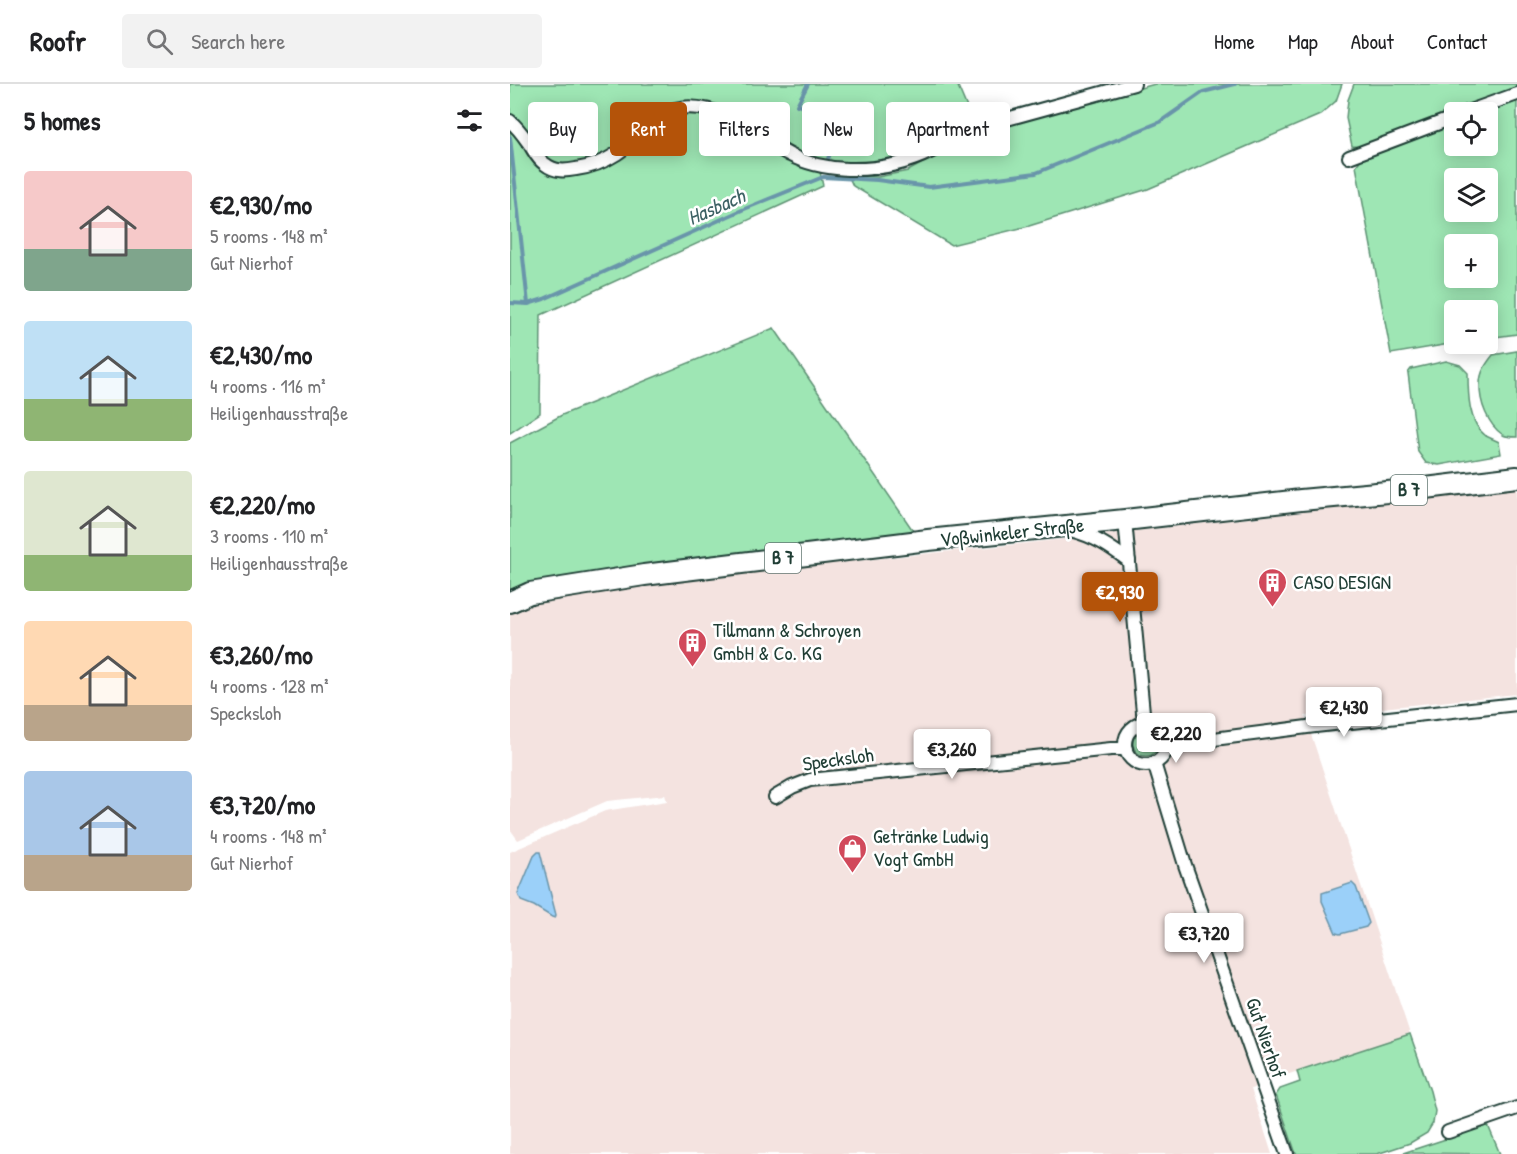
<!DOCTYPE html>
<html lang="en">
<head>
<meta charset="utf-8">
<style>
	:root { --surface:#fff; --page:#f2f2f2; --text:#202124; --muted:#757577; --line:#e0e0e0; --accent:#b45309 }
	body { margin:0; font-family:"Patrick Hand",sans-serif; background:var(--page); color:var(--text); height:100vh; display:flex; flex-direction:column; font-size:22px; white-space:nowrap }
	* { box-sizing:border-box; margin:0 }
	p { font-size:20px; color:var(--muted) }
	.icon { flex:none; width:33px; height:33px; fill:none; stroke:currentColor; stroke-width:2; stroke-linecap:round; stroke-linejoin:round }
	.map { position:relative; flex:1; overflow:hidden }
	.panel { display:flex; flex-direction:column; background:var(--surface); width:510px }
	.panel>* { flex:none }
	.top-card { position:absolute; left:18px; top:18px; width:570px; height:54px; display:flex; gap:12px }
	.controls { position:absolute; left:934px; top:18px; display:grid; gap:12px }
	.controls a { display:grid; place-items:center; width:54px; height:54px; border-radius:6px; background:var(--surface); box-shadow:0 3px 15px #0003; font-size:30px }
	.price { position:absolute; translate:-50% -51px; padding:0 14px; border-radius:6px; background:#fff; color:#222; font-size:20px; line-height:39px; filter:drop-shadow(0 2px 3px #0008) }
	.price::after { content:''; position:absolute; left:50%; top:36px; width:18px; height:14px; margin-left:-9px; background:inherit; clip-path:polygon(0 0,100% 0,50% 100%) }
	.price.selected { background:var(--accent); color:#fff }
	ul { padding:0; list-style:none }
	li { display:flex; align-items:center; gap:18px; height:150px; padding:0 24px }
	li span { display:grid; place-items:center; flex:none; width:168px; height:120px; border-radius:6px; color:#555 }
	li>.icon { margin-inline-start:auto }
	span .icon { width:72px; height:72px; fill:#fffc; stroke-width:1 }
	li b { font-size:26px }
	h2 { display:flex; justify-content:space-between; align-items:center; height:72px; padding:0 24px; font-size:26px }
	.pill { padding:0 21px; border-radius:6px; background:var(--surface); box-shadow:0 3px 15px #0003; font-size:21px; line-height:54px }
	.pill.selected { background:var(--accent); color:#fff }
	header { display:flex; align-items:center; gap:36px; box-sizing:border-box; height:84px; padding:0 30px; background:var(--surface); border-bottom:2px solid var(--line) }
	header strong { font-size:28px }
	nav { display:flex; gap:33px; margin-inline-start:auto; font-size:21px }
	.search { width:420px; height:54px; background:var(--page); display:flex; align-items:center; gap:15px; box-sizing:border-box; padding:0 21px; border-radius:6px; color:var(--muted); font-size:22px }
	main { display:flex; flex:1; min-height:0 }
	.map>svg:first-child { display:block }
	.built { fill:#f4e3e0 }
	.green { fill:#9ee6b4; stroke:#5e9274; stroke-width:1.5; fill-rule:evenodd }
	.water { fill:#9bd0f9; stroke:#6995aa; stroke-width:1.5 }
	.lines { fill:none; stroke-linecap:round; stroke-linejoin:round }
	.stream { stroke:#6995aa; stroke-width:4 }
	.minor-casing { stroke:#1f3d34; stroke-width:16 }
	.primary-casing { stroke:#1f3d34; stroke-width:24 }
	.minor { stroke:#fff; stroke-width:12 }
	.primary { stroke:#fff; stroke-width:20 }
	.labels { text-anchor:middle; stroke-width:5; stroke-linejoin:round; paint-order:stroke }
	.shield { fill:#fff; stroke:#627771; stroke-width:1.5 }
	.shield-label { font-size:18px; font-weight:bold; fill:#1f3d34 }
	.street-label { font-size:20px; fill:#1f3d34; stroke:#fff }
	.poi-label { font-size:20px; fill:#1f3d34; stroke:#fff; text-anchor:start }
	.water-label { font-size:21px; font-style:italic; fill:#3e6265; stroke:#fff }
</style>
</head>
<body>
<header>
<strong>Roofr</strong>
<div class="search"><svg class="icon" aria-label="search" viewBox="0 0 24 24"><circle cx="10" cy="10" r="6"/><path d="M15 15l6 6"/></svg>Search here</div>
<nav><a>Home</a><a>Map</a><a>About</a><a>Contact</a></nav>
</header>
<main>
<section class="panel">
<h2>5 homes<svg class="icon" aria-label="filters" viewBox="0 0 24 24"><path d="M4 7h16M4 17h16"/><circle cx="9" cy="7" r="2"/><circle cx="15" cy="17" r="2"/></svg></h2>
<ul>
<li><span style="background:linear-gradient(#f6c9c9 65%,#7fa58c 0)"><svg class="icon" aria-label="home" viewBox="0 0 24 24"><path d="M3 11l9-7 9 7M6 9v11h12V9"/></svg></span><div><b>€2,930/mo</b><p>5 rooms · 148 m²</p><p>Gut Nierhof</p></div></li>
<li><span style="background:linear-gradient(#bfe0f5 65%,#8fb573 0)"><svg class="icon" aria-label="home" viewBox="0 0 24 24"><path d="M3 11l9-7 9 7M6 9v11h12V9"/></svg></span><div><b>€2,430/mo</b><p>4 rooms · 116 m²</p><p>Heiligenhausstraße</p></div></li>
<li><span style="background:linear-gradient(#dfe7d0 70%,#8fb573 0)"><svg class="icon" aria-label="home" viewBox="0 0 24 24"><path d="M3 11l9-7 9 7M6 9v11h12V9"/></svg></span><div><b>€2,220/mo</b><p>3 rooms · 110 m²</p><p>Heiligenhausstraße</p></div></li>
<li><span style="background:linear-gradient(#ffd9b3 70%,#b9a48a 0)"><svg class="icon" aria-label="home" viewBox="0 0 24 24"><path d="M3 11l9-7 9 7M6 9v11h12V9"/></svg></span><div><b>€3,260/mo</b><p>4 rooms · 128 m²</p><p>Specksloh</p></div></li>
<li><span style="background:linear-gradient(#a9c7e8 70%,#b9a48a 0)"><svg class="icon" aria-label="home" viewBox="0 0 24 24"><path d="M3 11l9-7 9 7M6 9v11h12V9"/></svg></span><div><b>€3,720/mo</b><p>4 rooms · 148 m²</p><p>Gut Nierhof</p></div></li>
</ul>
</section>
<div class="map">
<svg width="1007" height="1070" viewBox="0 0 1007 1070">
	<rect width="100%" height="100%" fill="#fff"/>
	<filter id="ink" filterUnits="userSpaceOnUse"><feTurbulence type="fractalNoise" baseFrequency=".0167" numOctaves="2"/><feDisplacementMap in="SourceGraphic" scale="12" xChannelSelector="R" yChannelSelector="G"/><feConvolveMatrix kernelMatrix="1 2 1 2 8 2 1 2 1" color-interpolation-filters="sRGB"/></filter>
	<g filter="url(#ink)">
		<polygon class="built" points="1007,404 1007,610 795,632 900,950 761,996 741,1005 762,1070 0,1070 0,768 95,727 157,717 155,711 97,717 8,756 0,745 0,527 22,517 211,491 509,460"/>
		<g class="green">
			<polygon points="0,0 447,0 463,38 392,75 335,82 308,78 313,102 31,231 30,329 0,349"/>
			<polygon points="645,0 832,0 826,17 810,31 638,105 519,142 441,161 343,102 338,91 368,93 398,87 468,49"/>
			<polygon points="844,0 1007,0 1007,6 852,63 842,62 836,34 838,16"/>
			<path d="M1007 15V250L978 254V226H945V259L881 270 846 82 851 75 945 39V62H978V28H973ZM945 94H978V128H945ZM945 160H978V194H945Z"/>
			<polygon points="264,244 404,448 146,480 15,500 0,506 0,359 52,331"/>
			<path d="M1007 267V353C1002 353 997 353 993 351 978 341 969 318 970 300 970 288 976 280 983 271Z"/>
			<path d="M936 277 950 281 958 289C958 309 958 339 976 352 980 354 985 356 989 358L991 370 929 381 916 379 908 368 898 289 901 285Z"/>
			<circle cx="636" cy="659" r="13"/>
			<polygon points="900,950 920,1007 925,1027 923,1039 917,1049 900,1059 867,1070 786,1070 766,1011 770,1005 790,998 787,987"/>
			<polygon points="977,1039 990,1070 893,1069 960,1047 963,1044"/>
		</g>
		<g class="water">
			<polygon points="28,768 30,768 46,831 45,834 42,833 24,822 11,817 8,810 24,772"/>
			<polygon points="842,799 846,803 859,839 856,843 830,850 826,849 812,817 812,809"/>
		</g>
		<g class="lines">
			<g class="stream">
				<polyline points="298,0 287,21 310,27 322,40 319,72 316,81"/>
				<polyline points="0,53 18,220"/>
				<polyline points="0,219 18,220 34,215 232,126 313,93 367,96 419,103 526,89 650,38 693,8 725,0"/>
			</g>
			<defs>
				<g id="minor">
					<polyline points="957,28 1007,10"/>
					<path d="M0 37C7 43 13 51 18 58 24 66 27 75 35 80 45 88 55 87 66 85 105 80 127 53 155 29 181 15 215 29 237 43 252 52 264 63 280 71 297 80 317 84 337 85 366 86 396 80 422 67 433 62 442 54 454 49 460 46 468 44 475 41L624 0"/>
					<polyline points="839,73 945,33"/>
					<polyline points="615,436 634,639"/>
					<path d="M560 446C584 452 599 462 619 477"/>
					<circle cx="636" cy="660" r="21"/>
					<polyline points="657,661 805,642 1007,620"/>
					<polyline points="644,679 675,781 777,1070"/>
					<polyline points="265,713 282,703 300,696 601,665 616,665"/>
					<polyline points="938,1048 1007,1024"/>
				</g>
				<polyline id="primary" points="0,518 20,509 134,491 418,456 615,436 791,416 899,406 1007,393"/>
			</defs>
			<use href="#minor" class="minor-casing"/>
			<use href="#primary" class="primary-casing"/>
			<use href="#minor" class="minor"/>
			<use href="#primary" class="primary"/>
		</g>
	</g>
	<defs>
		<symbol id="building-pin" viewBox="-11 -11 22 30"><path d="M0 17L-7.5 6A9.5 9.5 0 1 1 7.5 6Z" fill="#d1495b" stroke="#fff"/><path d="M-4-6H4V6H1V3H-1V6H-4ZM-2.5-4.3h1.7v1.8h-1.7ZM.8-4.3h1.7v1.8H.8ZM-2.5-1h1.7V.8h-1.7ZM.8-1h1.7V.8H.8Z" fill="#fff"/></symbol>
		<symbol id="shop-pin" viewBox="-11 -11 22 30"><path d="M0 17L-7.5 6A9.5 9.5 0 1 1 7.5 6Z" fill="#d1495b" stroke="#fff"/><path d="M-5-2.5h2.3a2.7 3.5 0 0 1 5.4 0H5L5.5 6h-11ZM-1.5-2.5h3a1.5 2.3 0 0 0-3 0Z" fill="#fff"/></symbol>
	</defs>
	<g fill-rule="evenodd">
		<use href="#building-pin" x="746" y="482" width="33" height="45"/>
		<use href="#building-pin" x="166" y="542" width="33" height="45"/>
		<use href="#shop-pin" x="326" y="748" width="33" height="45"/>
	</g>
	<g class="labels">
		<g class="shield">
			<rect x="881" y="391" width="36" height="30" rx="4.5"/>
			<rect x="255" y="459" width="36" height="30" rx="4.5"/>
		</g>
		<g class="shield-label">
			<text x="899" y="412">B 7</text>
			<text x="273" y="480">B 7</text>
		</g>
		<g class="street-label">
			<text transform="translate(502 448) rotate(-6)" y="7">Voßwinkeler Straße</text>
			<text transform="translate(328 675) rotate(-8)" y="7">Specksloh</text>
			<text transform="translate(756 954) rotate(71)" y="7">Gut Nierhof</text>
		</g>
		<g class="poi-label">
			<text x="783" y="505">CASO DESIGN</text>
			<text x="203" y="553">Tillmann &amp; Schroyen<tspan x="203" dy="23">GmbH &amp; Co. KG</tspan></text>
			<text x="363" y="759">Getränke Ludwig<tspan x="363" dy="23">Vogt GmbH</tspan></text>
		</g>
		<g class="water-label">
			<text transform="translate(206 123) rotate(-24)" y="7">Hasbach</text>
		</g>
	</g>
</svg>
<div class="controls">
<a><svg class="icon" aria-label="locate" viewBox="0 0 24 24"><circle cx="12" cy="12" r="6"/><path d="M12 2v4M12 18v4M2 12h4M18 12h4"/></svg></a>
<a><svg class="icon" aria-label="layers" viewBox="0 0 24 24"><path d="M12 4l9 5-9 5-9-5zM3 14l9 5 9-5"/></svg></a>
<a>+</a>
<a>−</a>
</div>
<b class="price selected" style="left:610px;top:539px">€2,930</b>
<b class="price" style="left:834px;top:654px">€2,430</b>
<b class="price" style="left:666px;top:680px">€2,220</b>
<b class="price" style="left:442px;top:696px">€3,260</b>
<b class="price" style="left:694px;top:880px">€3,720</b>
<div class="top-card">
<a class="pill">Buy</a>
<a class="pill selected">Rent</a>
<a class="pill">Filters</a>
<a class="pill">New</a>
<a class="pill">Apartment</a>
</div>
</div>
</main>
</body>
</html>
